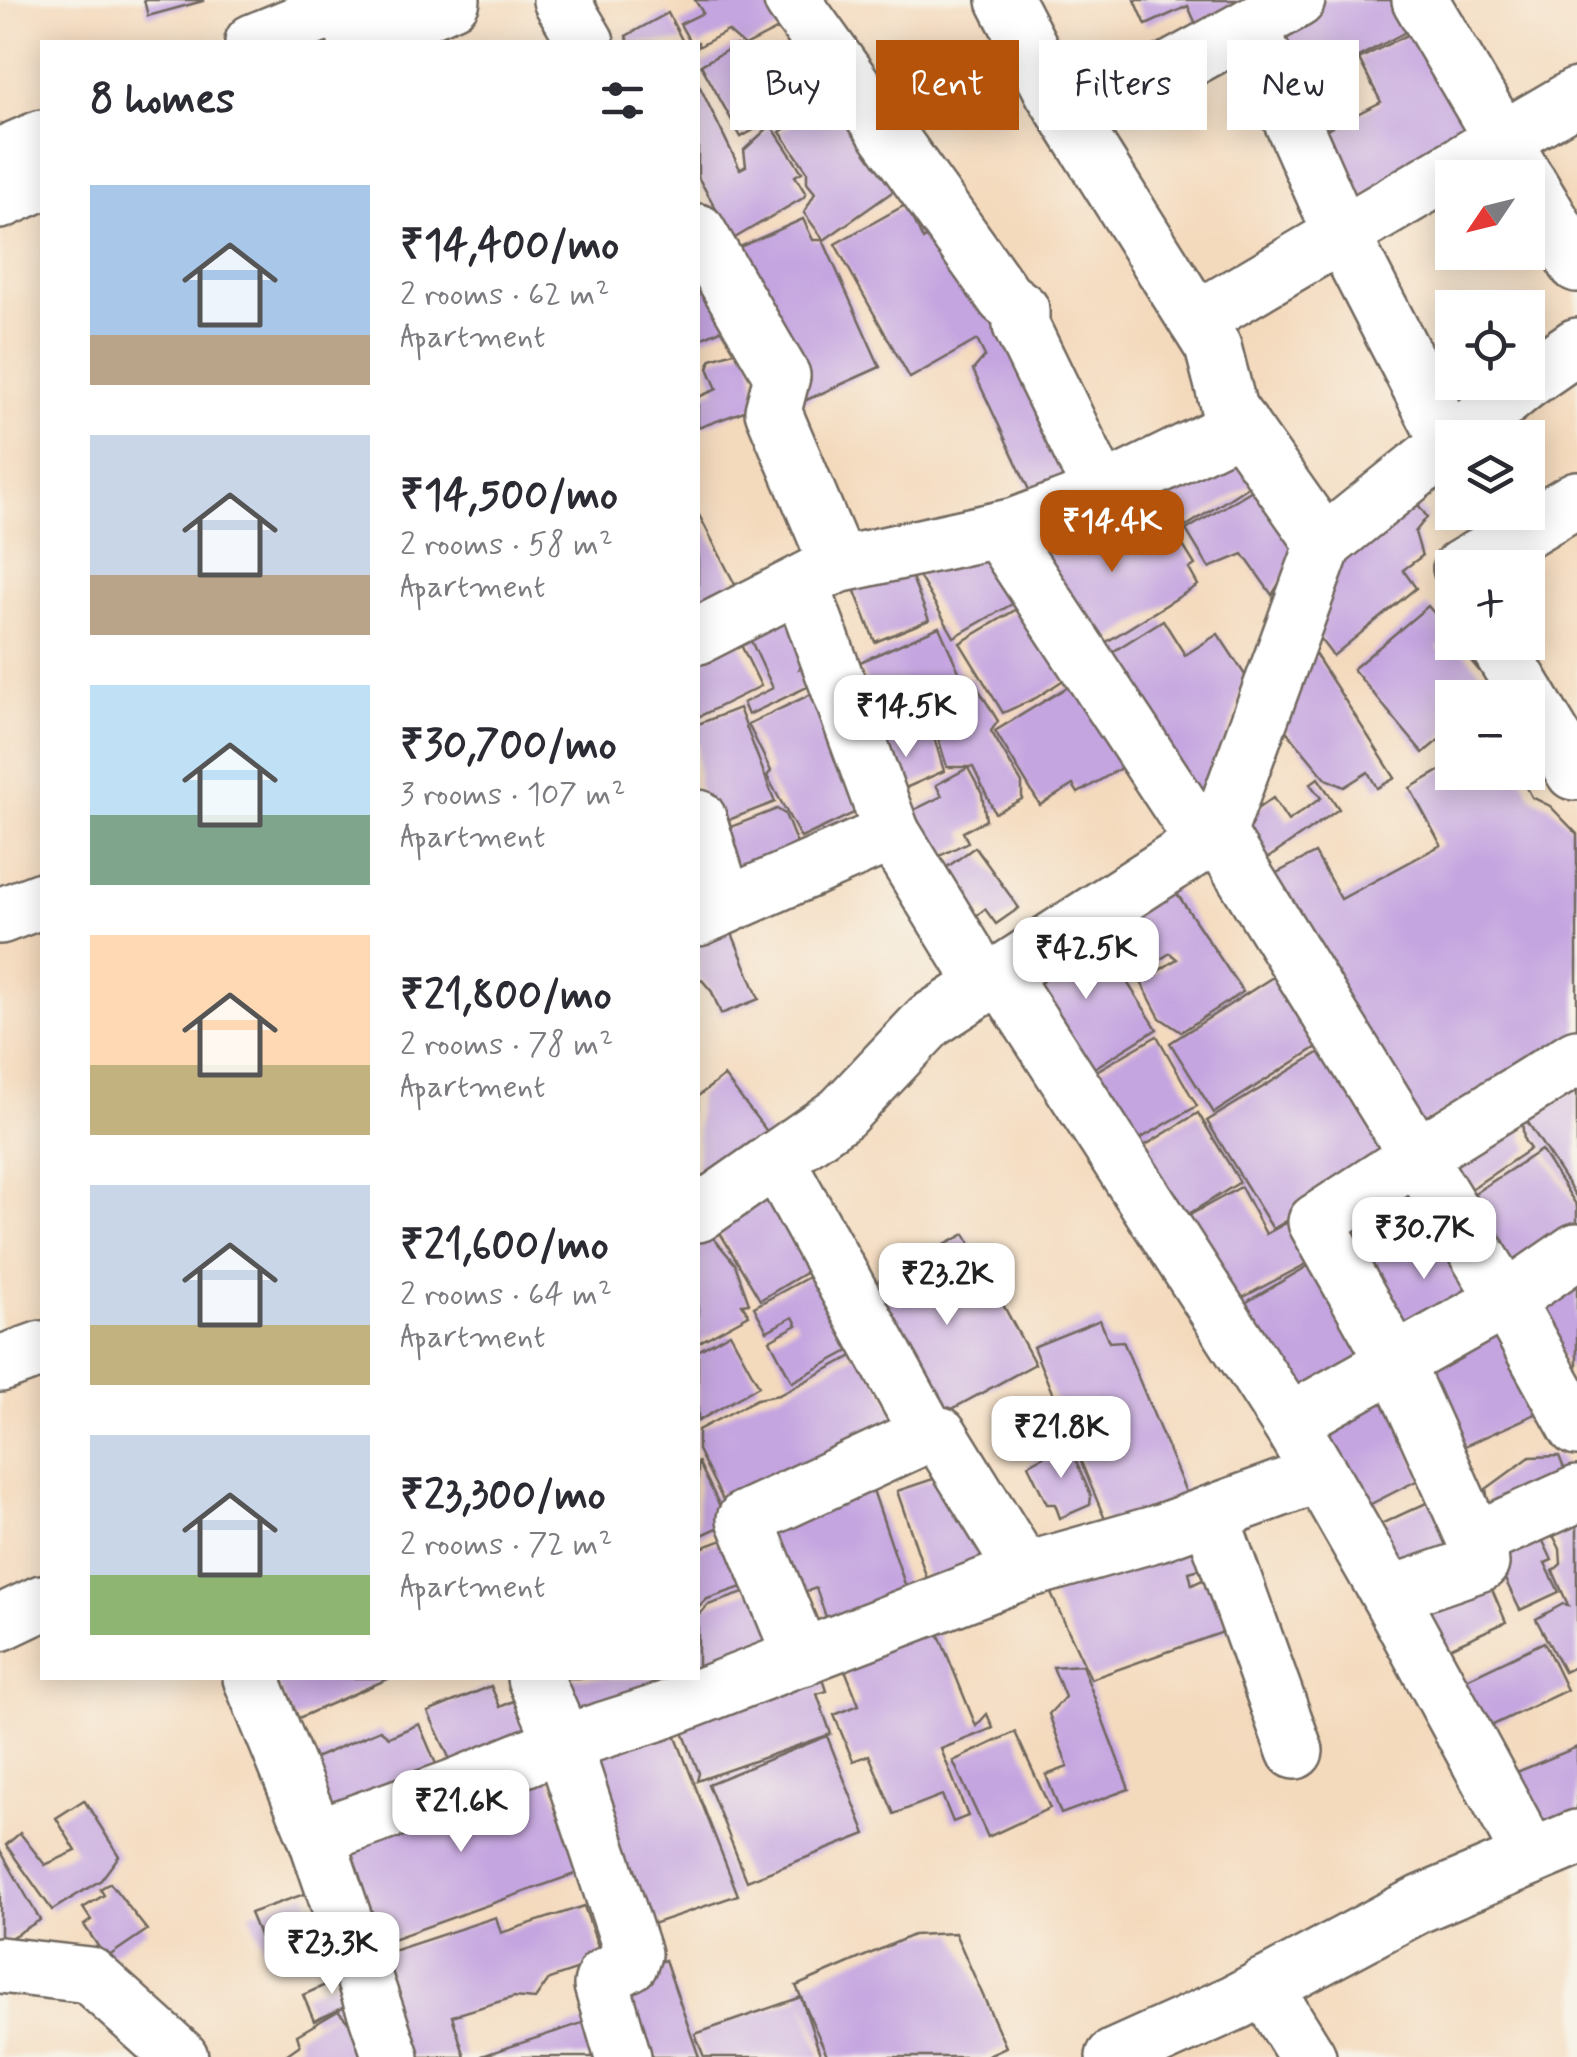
<!DOCTYPE html>
<html lang="en">
<head>
<meta charset="utf-8">
<style>
	:root { --surface:#fff; --page:#f7f7f7; --text:#2b2b33; --muted:#7c7c81; --accent:#b45309 }
	body { margin:0; font-family:Mynerve,sans-serif; background:var(--page); color:var(--text); height:100vh; display:flex; flex-direction:column; font-size:38px; white-space:nowrap }
	* { box-sizing:border-box; margin:0 }
	p { font-size:32px; color:var(--muted) }
	.icon { flex:none; width:55px; height:55px; fill:none; stroke:currentColor; stroke-width:2; stroke-linecap:round; stroke-linejoin:round }
	.map { position:relative; flex:1; overflow:hidden }
	.drawer { position:absolute; left:40px; top:40px; width:660px; height:1640px; display:flex; flex-direction:column; background:var(--surface); border-radius:0px; box-shadow:0 5px 25px #0003 }
	.drawer>* { flex:none }
	.hud { position:absolute; left:730px; top:40px; width:695px; height:90px; display:flex; gap:20px }
	.needle { width:65px; rotate:235deg }
	.tools { position:absolute; left:1435px; top:160px; display:grid; gap:20px }
	.tools a { display:grid; place-items:center; width:110px; height:110px; border-radius:0px; background:var(--surface); box-shadow:0 5px 25px #0003; font-size:50px }
	.price { position:absolute; translate:-50% -85px; padding:0 22px; border-radius:20px; background:#fff; color:#222; font-size:32px; line-height:65px; filter:drop-shadow(0 2px 5px #0008) }
	.price::after { content:''; position:absolute; left:50%; top:60px; width:30px; height:22px; margin-left:-15px; background:inherit; clip-path:polygon(0 0,100% 0,50% 100%) }
	.price.active { background:var(--accent); color:#fff }
	ul { padding:0; list-style:none }
	li { display:flex; align-items:center; gap:30px; height:250px; padding:0 50px }
	li span { display:grid; place-items:center; flex:none; width:280px; height:200px; border-radius:0px; color:#555 }
	li>.icon { margin-inline-start:auto }
	span .icon { width:120px; height:120px; fill:#fffc; stroke-width:1 }
	li b { font-size:42px }
	h2 { display:flex; justify-content:space-between; align-items:center; height:120px; padding:0 50px; font-size:42px }
	.chip { padding:0 35px; border-radius:0px; background:var(--surface); box-shadow:0 5px 25px #0003; font-size:35px; line-height:90px }
	.chip.active { background:var(--accent); color:#fff }
	.map>svg:first-child { display:block }
	.building { fill:#c5a5e0 }
	.lines { fill:none; stroke-linecap:round; stroke-linejoin:round }
	.minor-casing { stroke:#71685e; stroke-width:60 }
	.major-casing { stroke:#71685e; stroke-width:60 }
	.minor { stroke:#fff; stroke-width:55 }
	.major { stroke:#fff; stroke-width:55 }
</style>
</head>
<body>
<div class="map">
<svg width="1577" height="2057" viewBox="0 0 1577 2057">
	<rect width="100%" height="100%" fill="#f7f3e8"/>
	<filter id="ink" filterUnits="userSpaceOnUse"><feTurbulence type="fractalNoise" baseFrequency=".01" numOctaves="2"/><feDisplacementMap in="SourceGraphic" scale="20" xChannelSelector="R" yChannelSelector="G"/><feConvolveMatrix kernelMatrix="1 2 1 2 8 2 1 2 1" color-interpolation-filters="sRGB"/></filter>
	<filter id="wash" filterUnits="userSpaceOnUse"><feTurbulence type="fractalNoise" baseFrequency=".0048" numOctaves="4" result="noise"/><feDisplacementMap in="SourceGraphic" scale="40" xChannelSelector="R" yChannelSelector="G"/><feGaussianBlur stdDeviation="2.25" result="paint"/><feColorMatrix in="noise" values="0 0 0 0 0 0 0 0 0 0 0 0 0 0 0 0 0 1.4 0 .05"/><feComposite in="paint" operator="in"/></filter>
	<g filter="url(#wash)">
		<rect width="100%" height="100%" fill="#f4dabd"/>
		<g id="blocks">
			<g class="building">
				<polygon points="144,0 203,0 203,1 148,16"/>
				<polygon points="695,0 773,0 786,25 745,46 728,31 698,47 698,42 690,42 680,24 703,13"/>
				<polygon points="1135,0 1249,0 1196,24 1188,6 1146,25"/>
				<polygon points="1315,0 1404,0 1417,26 1291,92 1258,30"/>
				<polygon points="668,13 683,42 629,42 626,36"/>
				<polygon points="1425,26 1486,147 1347,204 1313,136 1381,102 1359,59"/>
				<polygon points="807,32 835,75 795,101 786,88 776,94 754,62 772,50 781,50"/>
				<polygon points="736,45 748,56 775,105 775,118 741,137 701,65"/>
				<polygon points="843,74 915,176 824,240 804,213 815,193 807,183 807,171 780,132 811,110 810,98"/>
				<polygon points="698,83 740,169 746,166 744,150 771,125 802,172 795,176 806,194 803,198 733,239 698,177"/>
				<polygon points="907,204 923,240 932,234 961,252 1081,484 1030,492 973,370 985,356 977,340 910,378 835,244"/>
				<polygon points="803,219 813,240 823,240 880,367 802,402 733,250"/>
				<polygon points="698,263 730,326 698,340"/>
				<polygon points="750,347 758,406 698,428 698,397 717,389 708,368 711,359"/>
				<polygon points="1239,433 1268,474 1163,541 1131,494"/>
				<polygon points="1269,480 1306,541 1272,595 1243,554 1209,568 1186,530"/>
				<polygon points="1407,489 1427,517 1415,532 1422,556 1403,570 1416,588 1333,656 1304,618 1350,531"/>
				<polygon points="1131,496 1167,553 1182,544 1195,565 1189,569 1198,585 1087,654 1028,560"/>
				<polygon points="698,513 743,600 698,623"/>
				<polygon points="995,536 1028,595 954,637 907,555"/>
				<polygon points="903,555 929,620 875,642 849,576"/>
				<polygon points="1037,597 1074,673 1036,698 1003,713 960,643"/>
				<polygon points="796,598 808,655 800,668 811,663 820,681 748,715 743,703 773,688 745,628"/>
				<polygon points="1428,606 1445,626 1448,639 1437,648 1445,654 1461,649 1497,692 1490,698 1452,698 1452,729 1423,753 1353,669"/>
				<polygon points="1163,620 1185,655 1218,634 1245,675 1236,710 1199,814 1095,663"/>
				<polygon points="939,627 961,676 881,715 858,663"/>
				<polygon points="739,641 761,686 698,717 698,661"/>
				<polygon points="1308,643 1395,778 1377,788 1368,772 1344,787 1326,779 1274,716 1297,699"/>
				<polygon points="1087,675 1138,758 1078,793 1073,785 1040,805 995,731"/>
				<polygon points="971,677 998,721 991,731 1022,783 1022,799 995,813 973,767 947,767 934,724 944,718 932,695"/>
				<polygon points="822,689 871,805 801,838 767,776 771,771 748,724"/>
				<polygon points="739,708 775,802 713,826 698,785 698,724"/>
				<polygon points="930,724 944,771 885,797 866,747"/>
				<polygon points="1452,764 1452,772 1519,772 1532,797 1550,806 1577,834 1577,1042 1410,1130 1271,876 1315,853 1341,899 1441,845 1410,788"/>
				<polygon points="968,768 982,794 986,820 963,832 968,842 917,867 902,816 942,796 936,785"/>
				<polygon points="1318,778 1339,809 1261,863 1235,824 1273,798 1288,821 1321,798 1310,784"/>
				<polygon points="777,809 785,814 806,867 729,898 705,837"/>
				<polygon points="975,847 1019,908 996,924 985,909 964,925 925,883"/>
				<polygon points="1172,886 1243,992 1181,1032 1160,1018 1141,982 1177,959 1170,953 1131,979 1101,933"/>
				<polygon points="727,921 759,999 721,1014 712,992 702,980 698,982 698,933"/>
				<polygon points="1092,927 1157,1029 1080,1077 1016,976"/>
				<polygon points="1287,968 1331,1038 1214,1113 1170,1043"/>
				<polygon points="1157,1036 1197,1106 1122,1149 1081,1080"/>
				<polygon points="1340,1040 1406,1149 1273,1229 1207,1121"/>
				<polygon points="724,1076 776,1143 698,1204 698,1096"/>
				<polygon points="1577,1088 1577,1198 1527,1121"/>
				<polygon points="1198,1113 1240,1182 1179,1220 1136,1151"/>
				<polygon points="1522,1120 1524,1140 1530,1149 1462,1195 1435,1155"/>
				<polygon points="1541,1150 1577,1206 1577,1225 1507,1271 1464,1200"/>
				<polygon points="1418,1170 1440,1211 1352,1259 1330,1218"/>
				<polygon points="771,1172 825,1261 760,1300 707,1211"/>
				<polygon points="1241,1187 1266,1234 1288,1222 1310,1262 1234,1302 1188,1216"/>
				<polygon points="1449,1213 1494,1303 1398,1351 1353,1261"/>
				<polygon points="706,1229 735,1264 749,1303 742,1304 749,1315 698,1343 698,1237"/>
				<polygon points="965,1234 1035,1364 928,1422 858,1292"/>
				<polygon points="1320,1259 1375,1352 1283,1407 1228,1313"/>
				<polygon points="1577,1267 1577,1380 1527,1297"/>
				<polygon points="818,1272 858,1346 792,1382 770,1340 797,1325 793,1317 767,1331 754,1307"/>
				<polygon points="1508,1312 1551,1407 1456,1450 1406,1358"/>
				<polygon points="1100,1320 1109,1342 1123,1341 1188,1497 1109,1529 1033,1347"/>
				<polygon points="730,1333 759,1386 698,1421 698,1351"/>
				<polygon points="862,1351 901,1424 731,1516 698,1450 698,1430 757,1399 779,1395"/>
				<polygon points="1384,1380 1422,1478 1351,1514 1303,1421"/>
				<polygon points="1068,1442 1091,1496 1090,1505 1060,1518 1055,1504 1047,1504 1028,1465"/>
				<polygon points="1559,1456 1573,1490 1492,1525 1486,1489 1530,1457"/>
				<polygon points="698,1461 728,1523 698,1537"/>
				<polygon points="945,1475 997,1567 931,1590 897,1491"/>
				<polygon points="872,1487 908,1593 827,1620 816,1588 788,1598 763,1524"/>
				<polygon points="1435,1499 1463,1557 1376,1564 1361,1533"/>
				<polygon points="1577,1506 1577,1666 1564,1672 1536,1619 1563,1604 1568,1605 1553,1571 1561,1564 1560,1549 1546,1521"/>
				<polygon points="1534,1522 1552,1560 1545,1563 1559,1592 1520,1610 1488,1544"/>
				<polygon points="1194,1531 1211,1566 1189,1572 1192,1585 1213,1575 1229,1630 1091,1679 1047,1585"/>
				<polygon points="739,1534 756,1582 707,1599 698,1608 698,1549"/>
				<polygon points="1483,1568 1506,1622 1434,1655 1411,1603"/>
				<polygon points="764,1586 785,1646 698,1675 698,1616 708,1605"/>
				<polygon points="935,1625 976,1726 987,1714 993,1728 941,1749 968,1816 953,1822 942,1795 894,1814 869,1755 853,1761 834,1715 859,1705 842,1662"/>
				<polygon points="1544,1642 1567,1690 1474,1734 1452,1686"/>
				<polygon points="817,1660 827,1691 817,1694 831,1734 697,1781 699,1773 678,1719"/>
				<polygon points="1082,1665 1129,1789 1061,1814 1046,1775 1068,1767 1049,1714 1065,1697 1053,1667"/>
				<polygon points="275,1678 390,1678 294,1720"/>
				<polygon points="541,1678 669,1678 672,1685 559,1724"/>
				<polygon points="491,1686 500,1707 518,1699 530,1729 453,1766 428,1712"/>
				<polygon points="670,1722 738,1895 632,1931 577,1751"/>
				<polygon points="419,1724 442,1778 335,1825 308,1761 380,1730 389,1737"/>
				<polygon points="1015,1732 1050,1808 988,1837 953,1761"/>
				<polygon points="827,1736 866,1834 747,1881 708,1784"/>
				<polygon points="1577,1747 1577,1832 1547,1844 1517,1772"/>
				<polygon points="544,1761 583,1871 373,1946 337,1845"/>
				<polygon points="84,1800 119,1856 101,1880 52,1910 6,1845 20,1833 45,1865 76,1851 56,1818"/>
				<polygon points="0,1850 40,1920 0,1944"/>
				<polygon points="110,1883 147,1930 106,1958 84,1925 91,1920 83,1908 104,1895 100,1889"/>
				<polygon points="307,1893 327,1945 272,1967 250,1913"/>
				<polygon points="584,1906 603,1961 549,1979 535,1999 514,1997 452,2016 465,2057 404,2057 371,1958 496,1917 501,1933"/>
				<polygon points="955,1933 1006,2047 984,2057 828,2057 796,1986 913,1935"/>
				<polygon points="665,1960 699,2057 634,2057 607,1980"/>
				<polygon points="350,1974 361,2000 314,2021 303,1995"/>
				<polygon points="801,1997 821,2057 704,2057 695,2034"/>
				<polygon points="338,2011 379,2057 283,2057 300,2045 297,2035"/>
				<polygon points="591,2020 604,2057 482,2057 482,2056"/>
			</g>
		</g>
	</g>
	<g filter="url(#ink)">
		<use href="#blocks" fill-opacity="0" stroke="#71685e" stroke-width="2.5"/>
		<g class="lines">
			<defs>
				<g id="minor">
					<polyline points="561,0 586,42"/>
					<polyline points="792,0 1005,298 1021,310 1021,326 1102,493"/>
					<polyline points="1005,0 1053,92 1213,347 1229,409 1324,544"/>
					<polyline points="1420,0 1525,178"/>
					<polyline points="1250,26 1297,0"/>
					<polyline points="1073,123 1250,26 1342,235 1449,443"/>
					<polyline points="1528,182 1577,264"/>
					<polyline points="698,232 782,376 773,411 838,565 1015,526 1102,493 1241,425"/>
					<polyline points="1196,320 1577,96"/>
					<polyline points="1528,380 1577,346"/>
					<polyline points="1457,438 1525,382"/>
					<polyline points="1452,441 1324,544 1218,833 1506,1300 1577,1428"/>
					<polyline points="998,530 1204,842"/>
					<polyline points="1461,568 1577,499"/>
					<polyline points="801,584 892,833"/>
					<polyline points="698,636 833,567"/>
					<polyline points="1496,642 1574,772 1577,771"/>
					<polyline points="698,818 725,906"/>
					<polyline points="0,916 42,900"/>
					<polyline points="698,918 892,833 985,984"/>
					<polyline points="1000,974 1289,1422"/>
					<polyline points="776,1159 928,1434"/>
					<polyline points="698,1214 842,1113 929,1021 1218,833"/>
					<polyline points="0,1364 42,1349"/>
					<polyline points="1320,1474 1389,1595 1481,1563 1475,1540 1577,1494"/>
					<polyline points="1210,1514 1295,1751"/>
					<polyline points="1475,1540 1395,1362 1316,1222 1417,1156 1577,1057"/>
					<polyline points="1389,1595 1531,1857"/>
					<polyline points="0,1623 42,1603"/>
					<polyline points="802,1658 745,1519 928,1434 940,1435 1024,1571"/>
					<polyline points="251,1678 316,1837 391,2057"/>
					<polyline points="535,1678 563,1743 633,1954 630,1963 605,1976 602,1985 623,2057"/>
					<polyline points="316,1837 453,1788 563,1743 657,1713 1024,1571 1158,1533 1320,1474 1289,1422 1506,1300 1577,1251"/>
					<polyline points="0,1965 89,1975 180,2057"/>
					<polyline points="1264,1986 1308,2057"/>
					<polyline points="1114,2057 1236,2002 1418,1905 1577,1838"/>
				</g>
				<g id="major">
					<polyline points="253,42 356,0"/>
					<polyline points="356,42 452,0"/>
					<polyline points="0,156 42,138"/>
					<polyline points="0,201 42,182"/>
				</g>
			</defs>
			<use href="#minor" class="minor-casing"/>
			<use href="#major" class="major-casing"/>
			<use href="#minor" class="minor"/>
			<use href="#major" class="major"/>
		</g>
	</g>
</svg>
<div class="tools">
<a><svg class="needle" viewBox="-14 -14 28 28"><path d="M0-13l5 13h-10z" fill="#e53935"/><path d="M0 13l5-13h-10z" fill="#7c7c81"/></svg></a>
<a><svg class="icon" aria-label="locate" viewBox="0 0 24 24"><circle cx="12" cy="12" r="6"/><path d="M12 2v4M12 18v4M2 12h4M18 12h4"/></svg></a>
<a><svg class="icon" aria-label="layers" viewBox="0 0 24 24"><path d="M12 4l9 5-9 5-9-5zM3 14l9 5 9-5"/></svg></a>
<a>+</a>
<a>−</a>
</div>
<b class="price active" style="left:1112px;top:575px">₹14.4K</b>
<b class="price" style="left:906px;top:760px">₹14.5K</b>
<b class="price" style="left:1086px;top:1002px">₹42.5K</b>
<b class="price" style="left:1424px;top:1282px">₹30.7K</b>
<b class="price" style="left:947px;top:1328px">₹23.2K</b>
<b class="price" style="left:1061px;top:1481px">₹21.8K</b>
<b class="price" style="left:461px;top:1855px">₹21.6K</b>
<b class="price" style="left:332px;top:1997px">₹23.3K</b>
<div class="hud">
<a class="chip">Buy</a>
<a class="chip active">Rent</a>
<a class="chip">Filters</a>
<a class="chip">New</a>
</div>
<section class="drawer">
<h2>8 homes<svg class="icon" aria-label="filters" viewBox="0 0 24 24"><path d="M4 7h16M4 17h16"/><circle cx="9" cy="7" r="2"/><circle cx="15" cy="17" r="2"/></svg></h2>
<ul>
<li><span style="background:linear-gradient(#a9c7e8 75%,#b9a48a 0)"><svg class="icon" aria-label="home" viewBox="0 0 24 24"><path d="M3 11l9-7 9 7M6 9v11h12V9"/></svg></span><div><b>₹14,400/mo</b><p>2 rooms · 62 m²</p><p>Apartment</p></div></li>
<li><span style="background:linear-gradient(#c9d6e8 70%,#b9a48a 0)"><svg class="icon" aria-label="home" viewBox="0 0 24 24"><path d="M3 11l9-7 9 7M6 9v11h12V9"/></svg></span><div><b>₹14,500/mo</b><p>2 rooms · 58 m²</p><p>Apartment</p></div></li>
<li><span style="background:linear-gradient(#bfe0f5 65%,#7fa58c 0)"><svg class="icon" aria-label="home" viewBox="0 0 24 24"><path d="M3 11l9-7 9 7M6 9v11h12V9"/></svg></span><div><b>₹30,700/mo</b><p>3 rooms · 107 m²</p><p>Apartment</p></div></li>
<li><span style="background:linear-gradient(#ffd9b3 65%,#c2b280 0)"><svg class="icon" aria-label="home" viewBox="0 0 24 24"><path d="M3 11l9-7 9 7M6 9v11h12V9"/></svg></span><div><b>₹21,800/mo</b><p>2 rooms · 78 m²</p><p>Apartment</p></div></li>
<li><span style="background:linear-gradient(#c9d6e8 70%,#c2b280 0)"><svg class="icon" aria-label="home" viewBox="0 0 24 24"><path d="M3 11l9-7 9 7M6 9v11h12V9"/></svg></span><div><b>₹21,600/mo</b><p>2 rooms · 64 m²</p><p>Apartment</p></div></li>
<li><span style="background:linear-gradient(#c9d6e8 70%,#8fb573 0)"><svg class="icon" aria-label="home" viewBox="0 0 24 24"><path d="M3 11l9-7 9 7M6 9v11h12V9"/></svg></span><div><b>₹23,300/mo</b><p>2 rooms · 72 m²</p><p>Apartment</p></div></li>
</ul>
</section>
</div>
</body>
</html>
